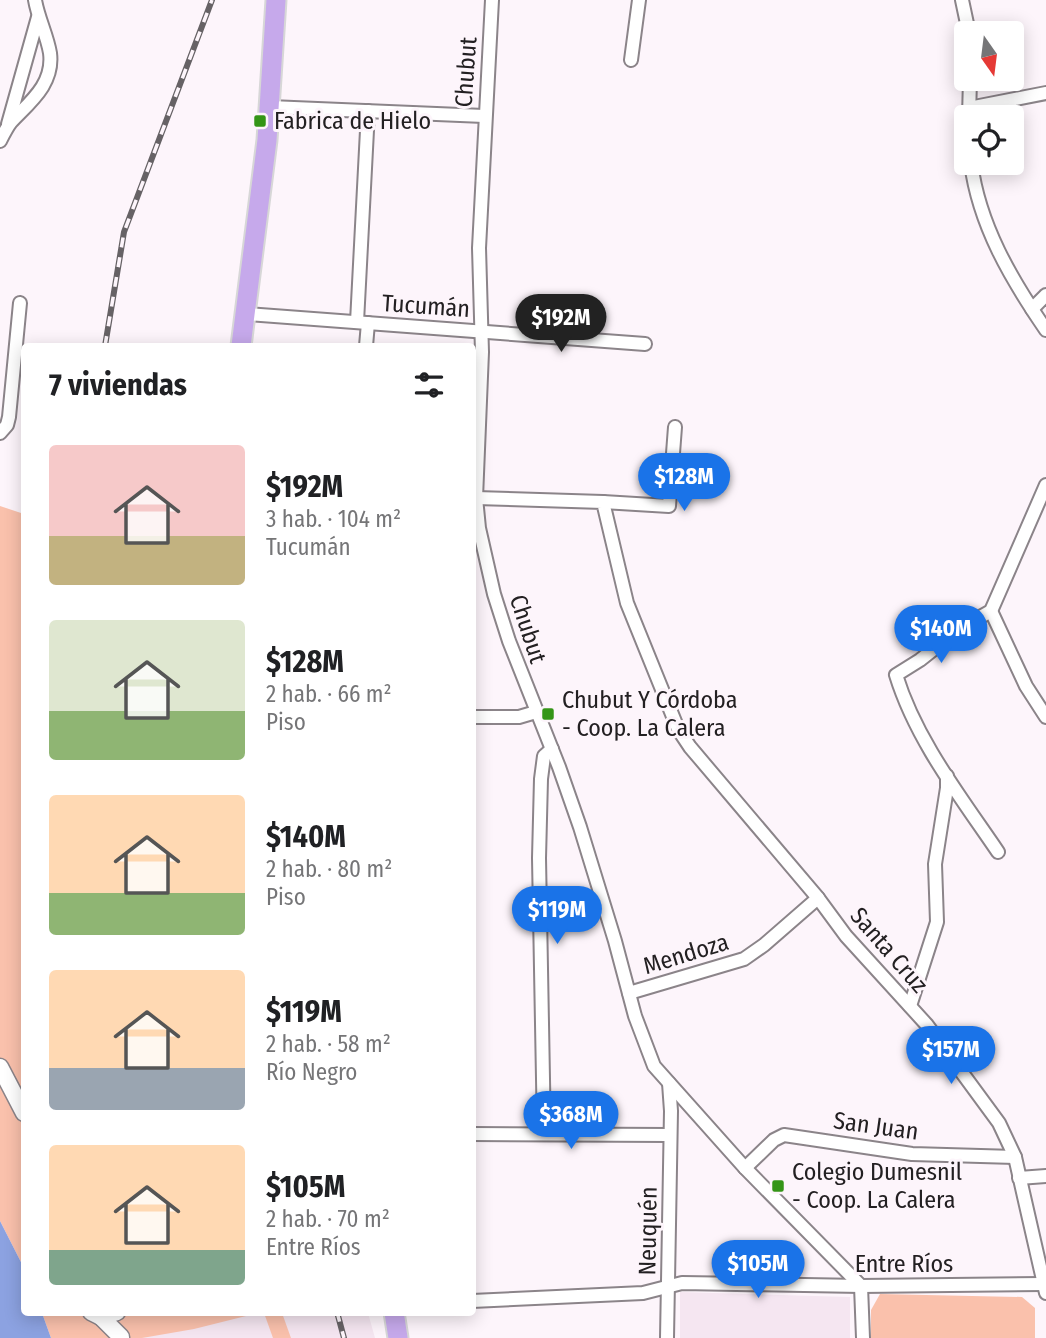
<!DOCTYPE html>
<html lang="es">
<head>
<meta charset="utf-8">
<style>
	:root { --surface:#fff; --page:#f2f2f2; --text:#202124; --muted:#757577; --accent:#1a73e8 }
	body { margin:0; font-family:"Fira Sans Condensed",sans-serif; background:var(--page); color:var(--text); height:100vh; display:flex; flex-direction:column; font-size:26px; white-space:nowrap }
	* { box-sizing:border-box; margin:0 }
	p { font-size:23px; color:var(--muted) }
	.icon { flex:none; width:38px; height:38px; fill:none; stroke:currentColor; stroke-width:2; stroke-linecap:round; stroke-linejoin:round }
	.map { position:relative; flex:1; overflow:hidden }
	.sheet { position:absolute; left:21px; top:343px; width:455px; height:973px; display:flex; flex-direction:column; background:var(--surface); border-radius:7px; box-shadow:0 4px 18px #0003 }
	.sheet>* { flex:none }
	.needle { width:46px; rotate:166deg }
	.buttons { position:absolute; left:954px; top:21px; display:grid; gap:14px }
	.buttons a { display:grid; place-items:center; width:70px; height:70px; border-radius:7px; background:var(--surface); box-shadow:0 4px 18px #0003; font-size:35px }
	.price { position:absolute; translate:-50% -60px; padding:0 16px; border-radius:24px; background:var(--accent); color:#fff; font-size:23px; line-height:46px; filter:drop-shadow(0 2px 4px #0008) }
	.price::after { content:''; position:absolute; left:50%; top:42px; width:21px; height:16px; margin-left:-10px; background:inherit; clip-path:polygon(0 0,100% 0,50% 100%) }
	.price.current { background:#222; color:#fff }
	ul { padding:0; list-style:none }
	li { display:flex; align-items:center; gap:21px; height:175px; padding:0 28px }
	li span { display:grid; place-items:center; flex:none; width:196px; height:140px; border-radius:7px; color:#555 }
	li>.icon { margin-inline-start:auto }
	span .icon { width:84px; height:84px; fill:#fffc; stroke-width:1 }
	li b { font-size:30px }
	h2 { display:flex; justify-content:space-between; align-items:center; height:84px; padding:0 28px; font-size:30px }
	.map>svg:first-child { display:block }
	.built { fill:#f5e6f1 }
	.green { fill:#fac1ac }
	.water { fill:#8ca2e1 }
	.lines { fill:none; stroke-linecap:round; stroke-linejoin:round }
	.minor-casing { stroke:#8b8489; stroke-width:16 }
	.tertiary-casing { stroke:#8b8489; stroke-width:19 }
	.primary-casing { stroke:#d7d7d7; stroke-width:23 }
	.minor { stroke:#fff; stroke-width:12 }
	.tertiary { stroke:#fff; stroke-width:16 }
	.primary { stroke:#c6a9eb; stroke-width:19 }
	.rail-casing { stroke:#666265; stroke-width:6 }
	.rail { stroke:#fdf5fb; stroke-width:3.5; stroke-dasharray:10; stroke-linecap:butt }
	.poi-dot { fill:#349517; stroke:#fdf5fb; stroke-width:2.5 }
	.labels { text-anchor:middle; stroke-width:6; stroke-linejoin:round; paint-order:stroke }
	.street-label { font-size:24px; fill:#232022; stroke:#fdf5fb }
	.poi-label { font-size:24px; fill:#232022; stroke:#fdf5fb; text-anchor:start }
</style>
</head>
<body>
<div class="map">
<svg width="1046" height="1338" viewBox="0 0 1046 1338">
	<rect width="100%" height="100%" fill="#fdf5fb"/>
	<g class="built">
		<polygon points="680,1292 850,1297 850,1338 680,1338"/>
		<polygon points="129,1313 368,1313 375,1338 139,1338"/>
	</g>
	<g class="green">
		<polygon points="0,506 24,514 24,1268 0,1221"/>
		<polygon points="880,1294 1022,1297 1035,1308 1035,1338 871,1338 871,1310"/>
		<polygon points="42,1313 258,1313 194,1329 142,1338 51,1338"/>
		<polygon points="264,1313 282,1313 291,1338 273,1338"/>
	</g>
	<polygon class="water" points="0,1221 24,1268 24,1312 42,1313 51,1338 0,1338"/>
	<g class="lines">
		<defs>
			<g id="minor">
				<polyline points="492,0 479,248 482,352 476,498 479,528 494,594 509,641 559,767 580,827 615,941 635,1016 654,1066 745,1168 861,1286 863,1338"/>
				<polyline points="962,0 969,33"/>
				<polyline points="631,60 639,0"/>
				<polyline points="270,107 484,116"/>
				<polyline points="969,108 1046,93"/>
				<polyline points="969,117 970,79"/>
				<polyline points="8,124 38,17"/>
				<path d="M0 141C3 135 7 127 11 122 30 102 54 84 50 53 47 35 38 18 35 0"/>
				<path d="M971 163C979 225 1011 279 1046 330"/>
				<polyline points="1032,309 1046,295"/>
				<polyline points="246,314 645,344"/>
				<polyline points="357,322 368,111"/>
				<polyline points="366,346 368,323"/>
				<polyline points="0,433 7,425 9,417 20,303"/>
				<polyline points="476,498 603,502 627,603 678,729 690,747 818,898 846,936 927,1025 999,1123 1015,1157 1046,1293"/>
				<polyline points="603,502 669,506 675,427"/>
				<polyline points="991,611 1026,686 1046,717"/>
				<polyline points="472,717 519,717 536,712"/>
				<path d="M998 852C960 796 916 740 896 675L920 660 959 629 991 611 1046 485"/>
				<polyline points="629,993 744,959 764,945 818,898"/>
				<polyline points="910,1006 937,922 935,864 947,788 947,776"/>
				<polyline points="472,1134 670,1135"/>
				<polyline points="544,1134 539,858 541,779 544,756 552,749"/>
				<polyline points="745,1168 774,1140 784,1135 912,1154 1015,1157"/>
				<polyline points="1019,1178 1046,1176"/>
				<polyline points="472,1301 643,1293 682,1283 861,1286 1043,1284"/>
				<polyline points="667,1338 671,1111 669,1083"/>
			</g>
			<g id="tertiary">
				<polyline points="0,1067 24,1113"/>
				<polyline points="91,1312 101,1317 117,1312"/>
				<polyline points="101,1317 121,1337"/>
			</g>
			<g id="primary">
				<polyline points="241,346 267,140 276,0"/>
				<polyline points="394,1312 398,1338"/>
			</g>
		</defs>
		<use href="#minor" class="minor-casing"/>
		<use href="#tertiary" class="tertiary-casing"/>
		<use href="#primary" class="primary-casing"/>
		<use href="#minor" class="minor"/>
		<use href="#tertiary" class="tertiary"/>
		<use href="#primary" class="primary"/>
		<defs>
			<g id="rail">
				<polyline points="105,346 124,232 212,0"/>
				<polyline points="337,1312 344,1338"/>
			</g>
		</defs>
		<use href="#rail" class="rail-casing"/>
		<use href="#rail" class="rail"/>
	</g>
	<g class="poi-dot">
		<rect x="253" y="114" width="14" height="14" rx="3.5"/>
		<rect x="541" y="707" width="14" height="14" rx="3.5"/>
		<rect x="771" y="1179" width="14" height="14" rx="3.5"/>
	</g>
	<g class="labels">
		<g class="street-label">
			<text transform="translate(466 72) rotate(-86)" y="8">Chubut</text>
			<text transform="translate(426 306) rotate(4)" y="8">Tucumán</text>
			<text transform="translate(528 629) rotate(72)" y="8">Chubut</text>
			<text transform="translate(889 950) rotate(49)" y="8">Santa Cruz</text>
			<text transform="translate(686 954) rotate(-17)" y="8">Mendoza</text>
			<text transform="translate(876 1126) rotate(8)" y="8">San Juan</text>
			<text transform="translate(648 1231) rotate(-89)" y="8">Neuquén</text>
			<text x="904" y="1272">Entre Ríos</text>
		</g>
		<g class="poi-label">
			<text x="274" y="129">Fabrica de Hielo</text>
			<text x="562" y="708">Chubut Y Córdoba<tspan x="562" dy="28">- Coop. La Calera</tspan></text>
			<text x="792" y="1180">Colegio Dumesnil<tspan x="792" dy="28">- Coop. La Calera</tspan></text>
		</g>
	</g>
</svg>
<div class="buttons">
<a><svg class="needle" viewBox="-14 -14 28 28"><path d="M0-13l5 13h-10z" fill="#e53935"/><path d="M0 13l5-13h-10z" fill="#757577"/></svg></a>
<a><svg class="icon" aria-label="locate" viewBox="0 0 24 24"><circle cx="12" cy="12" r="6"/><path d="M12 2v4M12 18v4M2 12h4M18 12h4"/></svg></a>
</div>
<b class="price current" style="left:561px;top:354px">$192M</b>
<b class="price" style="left:684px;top:513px">$128M</b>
<b class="price" style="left:941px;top:665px">$140M</b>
<b class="price" style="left:557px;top:946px">$119M</b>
<b class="price" style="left:951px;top:1086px">$157M</b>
<b class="price" style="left:571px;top:1151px">$368M</b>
<b class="price" style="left:758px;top:1300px">$105M</b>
<section class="sheet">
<h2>7 viviendas<svg class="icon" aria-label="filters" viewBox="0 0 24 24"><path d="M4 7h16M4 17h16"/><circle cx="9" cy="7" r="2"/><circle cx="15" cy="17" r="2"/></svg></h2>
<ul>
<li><span style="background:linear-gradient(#f6c9c9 65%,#c2b280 0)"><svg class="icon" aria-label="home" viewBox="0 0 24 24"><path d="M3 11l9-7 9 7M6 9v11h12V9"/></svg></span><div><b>$192M</b><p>3 hab. · 104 m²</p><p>Tucumán</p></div></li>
<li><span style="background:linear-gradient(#dfe7d0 65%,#8fb573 0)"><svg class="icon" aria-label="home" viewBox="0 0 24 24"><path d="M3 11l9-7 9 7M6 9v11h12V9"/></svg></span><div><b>$128M</b><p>2 hab. · 66 m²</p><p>Piso</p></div></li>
<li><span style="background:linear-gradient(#ffd9b3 70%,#8fb573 0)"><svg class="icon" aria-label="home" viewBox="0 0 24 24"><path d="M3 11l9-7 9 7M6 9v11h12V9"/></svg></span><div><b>$140M</b><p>2 hab. · 80 m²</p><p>Piso</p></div></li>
<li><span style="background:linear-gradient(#ffd9b3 70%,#9aa5b1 0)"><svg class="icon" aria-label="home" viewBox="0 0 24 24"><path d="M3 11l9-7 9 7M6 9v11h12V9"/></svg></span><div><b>$119M</b><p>2 hab. · 58 m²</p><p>Río Negro</p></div></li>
<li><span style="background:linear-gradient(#ffd9b3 75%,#7fa58c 0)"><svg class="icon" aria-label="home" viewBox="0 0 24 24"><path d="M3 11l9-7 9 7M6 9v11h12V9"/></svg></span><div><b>$105M</b><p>2 hab. · 70 m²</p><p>Entre Ríos</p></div></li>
</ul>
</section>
</div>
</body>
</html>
